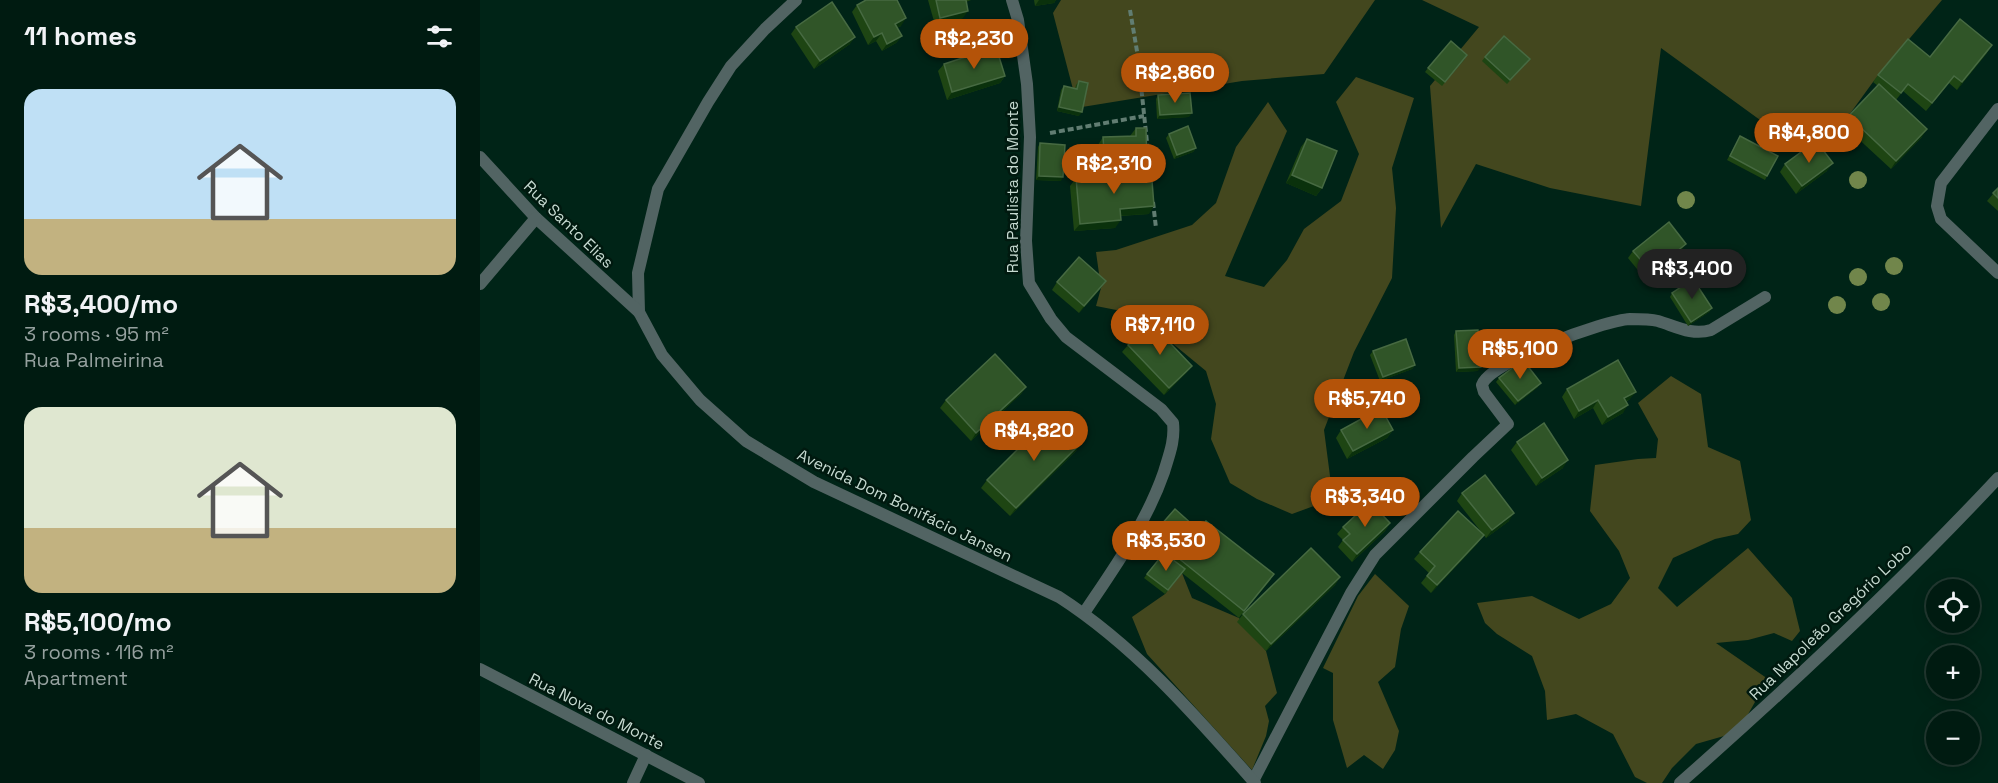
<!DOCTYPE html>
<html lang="en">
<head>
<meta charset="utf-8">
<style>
	:root { --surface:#001b11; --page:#0a241a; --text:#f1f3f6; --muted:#95a19f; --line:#223931; --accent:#b45309 }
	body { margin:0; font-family:"Space Grotesk",sans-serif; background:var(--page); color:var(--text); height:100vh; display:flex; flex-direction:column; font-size:22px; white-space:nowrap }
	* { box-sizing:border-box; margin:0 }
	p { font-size:20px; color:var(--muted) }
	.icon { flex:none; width:33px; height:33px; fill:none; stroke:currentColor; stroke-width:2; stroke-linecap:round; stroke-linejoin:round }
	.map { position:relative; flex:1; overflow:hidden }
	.details { display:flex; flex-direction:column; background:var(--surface); width:480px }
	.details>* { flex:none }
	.fabs { position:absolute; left:1446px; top:579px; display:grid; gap:12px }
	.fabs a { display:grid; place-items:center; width:54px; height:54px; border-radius:50%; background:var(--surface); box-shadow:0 3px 15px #0003,0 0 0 2px var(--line); font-size:30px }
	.price { position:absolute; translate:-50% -51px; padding:0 14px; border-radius:21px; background:var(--accent); color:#fff; font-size:20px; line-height:39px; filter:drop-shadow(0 2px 3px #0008) }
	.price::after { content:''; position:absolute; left:50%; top:36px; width:18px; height:14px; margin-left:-9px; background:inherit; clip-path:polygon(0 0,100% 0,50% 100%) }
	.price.on { background:#222; color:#fff }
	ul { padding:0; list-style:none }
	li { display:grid; align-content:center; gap:12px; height:318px; padding:0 24px }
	li span { display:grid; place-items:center; height:186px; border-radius:18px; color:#555 }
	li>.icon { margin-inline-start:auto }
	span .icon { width:108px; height:108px; fill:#fffc; stroke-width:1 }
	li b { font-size:26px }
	h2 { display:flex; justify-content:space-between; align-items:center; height:72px; padding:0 24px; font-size:26px }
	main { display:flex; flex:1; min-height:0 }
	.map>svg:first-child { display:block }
	.green { fill:#43471e }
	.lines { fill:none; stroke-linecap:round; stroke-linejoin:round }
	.path { stroke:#617d72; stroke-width:4; stroke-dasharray:6 3; stroke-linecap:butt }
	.lane { stroke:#526463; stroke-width:12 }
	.street { stroke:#526463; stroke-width:12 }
	.tree { fill:#71864b }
	.wall { fill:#1e4513 }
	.shaded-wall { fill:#0a310c }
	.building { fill:#305528; stroke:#476a42; stroke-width:1.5 }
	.labels { text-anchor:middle; stroke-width:5; stroke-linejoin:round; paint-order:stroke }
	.street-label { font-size:16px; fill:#c6dad1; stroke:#00190f }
</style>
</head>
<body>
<main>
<section class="details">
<h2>11 homes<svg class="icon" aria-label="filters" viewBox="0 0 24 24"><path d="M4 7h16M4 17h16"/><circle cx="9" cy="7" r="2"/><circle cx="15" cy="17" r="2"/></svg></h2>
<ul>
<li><span style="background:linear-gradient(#bfe0f5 70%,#c2b280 0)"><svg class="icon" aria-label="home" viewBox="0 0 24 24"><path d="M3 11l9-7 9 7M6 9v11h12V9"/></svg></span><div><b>R$3,400/mo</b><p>3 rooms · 95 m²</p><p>Rua Palmeirina</p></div></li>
<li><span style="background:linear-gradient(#dfe7d0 65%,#c2b280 0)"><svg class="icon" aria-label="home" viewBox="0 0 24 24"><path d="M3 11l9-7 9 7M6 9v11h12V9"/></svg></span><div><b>R$5,100/mo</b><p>3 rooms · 116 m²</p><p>Apartment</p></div></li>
</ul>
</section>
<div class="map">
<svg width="1518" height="783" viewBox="0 0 1518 783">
	<rect width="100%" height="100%" fill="#002417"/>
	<g class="green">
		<polygon points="581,0 895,0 844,74 762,81 596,108 594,93 573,13"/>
		<polygon points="942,0 1462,0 1393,82 1361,126 1309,141 1181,48 1161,206 1070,188 996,164 961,228 950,86 999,27"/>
		<polygon points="876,77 934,98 912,168 916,208 912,278 874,352 844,430 853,499 812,514 777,499 750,483 731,439 736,404 726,371 692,343 677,318 616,306 621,288 616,252 636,250 712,225 736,203 756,147 788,102 807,131 745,276 784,287 807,260 824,229 861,201 879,154 856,102"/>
		<polygon points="1191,376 1221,394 1228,447 1260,461 1271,520 1258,534 1235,539 1193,558 1178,588 1197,607 1268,548 1312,598 1320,631 1312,641 1294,633 1268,640 1236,643 1288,679 1258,732 1216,744 1192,768 1182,783 1167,783 1155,777 1133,734 1096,714 1067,720 1065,691 1052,656 1017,634 1005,623 997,603 1052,596 1099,619 1131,604 1150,578 1139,551 1110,511 1115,465 1158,459 1176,458 1178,439 1158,403"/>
		<polygon points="702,573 712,598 759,618 786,651 797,693 785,706 789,721 786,736 772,770 667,654 652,617 685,594"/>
		<polygon points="895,574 929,606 921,629 915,667 898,682 919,731 915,750 903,769 884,755 867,768 853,720 853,673 843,668 878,596"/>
	</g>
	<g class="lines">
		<g class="path">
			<polyline points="650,10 658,57 670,171"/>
			<polyline points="570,133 664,116"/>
			<polyline points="673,202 676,228"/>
		</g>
		<g class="lane">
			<path d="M532 0 538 20 547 84 550 137 546 241 549 283 571 319 586 337 681 409 693 423C695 441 689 455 684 472 666 524 634 568 604 613"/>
			<path d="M773 781 871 593 895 555 993 457 1028 424 1004 392 1002 385C1009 362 1125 320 1150 319 1159 319 1170 319 1178 321 1195 326 1212 336 1231 330L1285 297"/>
		</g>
		<g class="street">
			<path d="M316 0 285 29 251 66 228 102 178 189 158 273 159 312 182 355 220 400 266 441 334 482 579 597C655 646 715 715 775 783"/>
			<polyline points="1518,109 1461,183 1457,206 1461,219 1518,273"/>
			<polyline points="0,157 56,218 159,312"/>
			<polyline points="0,284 56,218"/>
			<polyline points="0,669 219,783"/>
			<polyline points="153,783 166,755"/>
			<path d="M1200 783C1310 686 1418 585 1518 478"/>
		</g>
	</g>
	<g class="tree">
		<circle cx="1378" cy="180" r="9"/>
		<circle cx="1206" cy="200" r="9"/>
		<circle cx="1414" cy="266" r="9"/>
		<circle cx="1378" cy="277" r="9"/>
		<circle cx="1401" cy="302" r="9"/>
		<circle cx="1357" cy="305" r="9"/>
	</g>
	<g class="wall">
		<polygon points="448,0 491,0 486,2 483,18 455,25"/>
		<polygon points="554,0 576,0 574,3 555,6"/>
		<polygon points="377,5 421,26 417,28 422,36 416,43 402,51 396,41 388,45 372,12"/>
		<polygon points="316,27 370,44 334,69 311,34"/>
		<polygon points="1507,53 1477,90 1469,83 1446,111 1423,91 1416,100 1442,137 1411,169 1372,133 1363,142 1354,134 1359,126 1398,86 1393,82 1398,75 1450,57"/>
		<polygon points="1005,57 1050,59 1027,84 1002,61"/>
		<polygon points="985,59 962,86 945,72 948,68"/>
		<polygon points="464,64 525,76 520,83 467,100 458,71"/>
		<polygon points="599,81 599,116 577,111 581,90 584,86 595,89 596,85"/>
		<polygon points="678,95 709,117 677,119 676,99"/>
		<polygon points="656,128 664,168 669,214 640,216 635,228 594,231 590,186 596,178 634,175 635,172 631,173 631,158 618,159 618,145 623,137 650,136"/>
		<polygon points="689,134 716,148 713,152 694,159 686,138"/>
		<polygon points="1260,136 1287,176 1285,180 1247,160"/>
		<polygon points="827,139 842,188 836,196 806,183 821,147"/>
		<polygon points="560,143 581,181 556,180 558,147"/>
		<polygon points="1305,164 1347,171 1316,194 1300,172"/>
		<polygon points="1518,188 1518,211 1507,201"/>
		<polygon points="1153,251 1201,251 1166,280 1148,258"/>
		<polygon points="577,282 621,288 599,313 572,290"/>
		<polygon points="1192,293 1232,308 1229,312 1208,326 1190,297"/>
		<polygon points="976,331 998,371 976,372 974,335"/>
		<polygon points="648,345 712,366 706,373 684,395 642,352"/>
		<polygon points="893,351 935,365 932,369 900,381 890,355"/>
		<polygon points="1019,378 1058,387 1035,405 1016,382"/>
		<polygon points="546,387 541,394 491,441 460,408 466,400"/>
		<polygon points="1087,389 1150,399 1146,402 1143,413 1122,425 1113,408 1094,419 1082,397"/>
		<polygon points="861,430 913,430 907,438 867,459 856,438"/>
		<polygon points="1037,442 1083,468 1056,486 1031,450"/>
		<polygon points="601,443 596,451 530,516 501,488 507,480"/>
		<polygon points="982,493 1029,521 1006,538 977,501"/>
		<polygon points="726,521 794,574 759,618 702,573 685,594 664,578 667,574 694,561"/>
		<polygon points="910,523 905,531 872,562 858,547 863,540 857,534 863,527"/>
		<polygon points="711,530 689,554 670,538 673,534"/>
		<polygon points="998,543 951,593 941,583 949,573 934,559 940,552"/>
		<polygon points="860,577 855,585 786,651 757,622 763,614"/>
	</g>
	<g class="shaded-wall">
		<polygon points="559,0 576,0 574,3 555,6"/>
		<polygon points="488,11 483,18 455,25 460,18"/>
		<polygon points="426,18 421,26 410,31 415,24"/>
		<polygon points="402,33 396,41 388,45 394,37"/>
		<polygon points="422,36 416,43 402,51 407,44"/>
		<polygon points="375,37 370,44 334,69 340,61"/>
		<polygon points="1512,45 1507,53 1477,90 1482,82"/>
		<polygon points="525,76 520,83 467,100 472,92"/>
		<polygon points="579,107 602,112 599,116 577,111"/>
		<polygon points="712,113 709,117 677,119 680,115"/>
		<polygon points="1378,125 1372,133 1363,142 1368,134"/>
		<polygon points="1447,129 1442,137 1411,169 1416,161"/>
		<polygon points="716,148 713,152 694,159 697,155"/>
		<polygon points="636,150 631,158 618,159 624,151"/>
		<polygon points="1353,163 1347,171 1316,194 1322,186"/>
		<polygon points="667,164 662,172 636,171 635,172 631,173 637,165"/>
		<polygon points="812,175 842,188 836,196 806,183"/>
		<polygon points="559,176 583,177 581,181 556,180"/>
		<polygon points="674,206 669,214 634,216 640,209"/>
		<polygon points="641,220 635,228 594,231 600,224"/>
		<polygon points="1206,244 1201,251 1166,280 1171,272"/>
		<polygon points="626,281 621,288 599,313 604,306"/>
		<polygon points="1232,308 1229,312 1208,326 1211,322"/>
		<polygon points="935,365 932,369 900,381 903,377"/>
		<polygon points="712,366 706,373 684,395 689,388"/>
		<polygon points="1001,367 998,371 976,372 979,368"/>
		<polygon points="1061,383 1058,387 1035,405 1038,401"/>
		<polygon points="546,387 541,394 491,441 496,433"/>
		<polygon points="1156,392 1150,399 1138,406 1144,398"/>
		<polygon points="1118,400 1113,408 1094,419 1099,411"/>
		<polygon points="1148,405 1143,413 1122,425 1128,417"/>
		<polygon points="913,430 907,438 867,459 873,451"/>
		<polygon points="601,443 596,451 530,516 536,508"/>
		<polygon points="1088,460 1083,468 1056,486 1062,478"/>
		<polygon points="1034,513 1029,521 1006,538 1012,530"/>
		<polygon points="910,523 905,531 872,562 877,554"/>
		<polygon points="1004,535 998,543 951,593 957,585"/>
		<polygon points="794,574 789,582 759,618 764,611"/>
		<polygon points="860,577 855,585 786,651 791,644"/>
	</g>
	<g class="building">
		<polygon points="386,0 417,0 426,18 415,24 422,36 407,44 402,33 394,37 377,5"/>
		<polygon points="456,0 486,0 488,11 460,18"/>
		<polygon points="352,2 375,37 340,61 316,27"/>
		<polygon points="1480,19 1512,45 1482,82 1474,76 1452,103 1428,84 1421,93 1398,75 1428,39 1450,57"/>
		<polygon points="1024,36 1050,59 1030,80 1005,57"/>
		<polygon points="971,41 987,55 965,82 948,68"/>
		<polygon points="516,47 525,76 472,92 464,64"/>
		<polygon points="599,81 608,83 602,112 579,107 584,86 597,89"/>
		<polygon points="1399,84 1447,129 1416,161 1378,125 1368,134 1359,126"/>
		<polygon points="710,93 712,113 680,115 678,95"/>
		<polygon points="708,126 716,148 697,155 689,134"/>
		<polygon points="656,128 666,128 667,164 637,165 636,150 624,151 623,137 656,136"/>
		<polygon points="1260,136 1298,156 1287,176 1250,156"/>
		<polygon points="827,139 857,151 842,188 812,175"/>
		<polygon points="1336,141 1353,163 1322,186 1305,164"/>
		<polygon points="560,143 585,145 583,177 559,176"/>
		<polygon points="671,168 674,206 640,209 641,220 600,224 596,178 637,174 636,171"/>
		<polygon points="1518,188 1518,198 1513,193"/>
		<polygon points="1189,222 1206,244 1171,272 1153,251"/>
		<polygon points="599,257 626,281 604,306 577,282"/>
		<polygon points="1213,279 1232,308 1211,322 1192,293"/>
		<polygon points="671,323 712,366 689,388 648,345"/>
		<polygon points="998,330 1001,367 979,368 976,331"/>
		<polygon points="926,339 935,365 903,377 893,351"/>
		<polygon points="515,354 546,387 496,433 466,400"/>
		<polygon points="1043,360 1061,383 1038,401 1019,378"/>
		<polygon points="1138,360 1156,392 1144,398 1148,405 1128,417 1118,400 1099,411 1087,389"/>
		<polygon points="901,408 913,430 873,451 861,430"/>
		<polygon points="572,415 601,443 536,508 507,480"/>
		<polygon points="1064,423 1088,460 1062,478 1037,442"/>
		<polygon points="1005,475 1034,513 1012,530 982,493"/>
		<polygon points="890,502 910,523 877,554 863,540 870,534 863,527"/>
		<polygon points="695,509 714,526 692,550 673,534"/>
		<polygon points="978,511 1004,535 957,585 947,576 955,566 940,552"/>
		<polygon points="726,521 794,574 764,611 697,557"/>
		<polygon points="831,548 860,577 791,644 763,614"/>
		<polygon points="684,553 705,569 688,590 667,574"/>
	</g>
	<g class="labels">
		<g class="street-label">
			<text transform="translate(532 187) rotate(-90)" y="6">Rua Paulista do Monte</text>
			<text transform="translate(89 224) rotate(44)" y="6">Rua Santo Elias</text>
			<text transform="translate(425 505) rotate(26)" y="6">Avenida Dom Bonifácio Jansen</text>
			<text transform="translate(1350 621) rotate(-44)" y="6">Rua Napoleão Gregório Lobo</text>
			<text transform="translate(117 711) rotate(27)" y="6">Rua Nova do Monte</text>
		</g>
	</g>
</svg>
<div class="fabs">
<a><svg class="icon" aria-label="locate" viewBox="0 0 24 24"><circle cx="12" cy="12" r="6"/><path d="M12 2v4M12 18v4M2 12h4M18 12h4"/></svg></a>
<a>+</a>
<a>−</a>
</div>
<b class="price" style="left:494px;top:70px">R$2,230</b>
<b class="price" style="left:695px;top:104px">R$2,860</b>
<b class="price" style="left:1329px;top:164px">R$4,800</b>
<b class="price" style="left:634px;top:195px">R$2,310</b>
<b class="price on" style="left:1212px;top:300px">R$3,400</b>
<b class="price" style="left:680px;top:356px">R$7,110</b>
<b class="price" style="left:1040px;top:380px">R$5,100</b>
<b class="price" style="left:887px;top:430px">R$5,740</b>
<b class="price" style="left:554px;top:462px">R$4,820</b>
<b class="price" style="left:885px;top:528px">R$3,340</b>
<b class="price" style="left:686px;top:572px">R$3,530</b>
</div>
</main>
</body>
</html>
